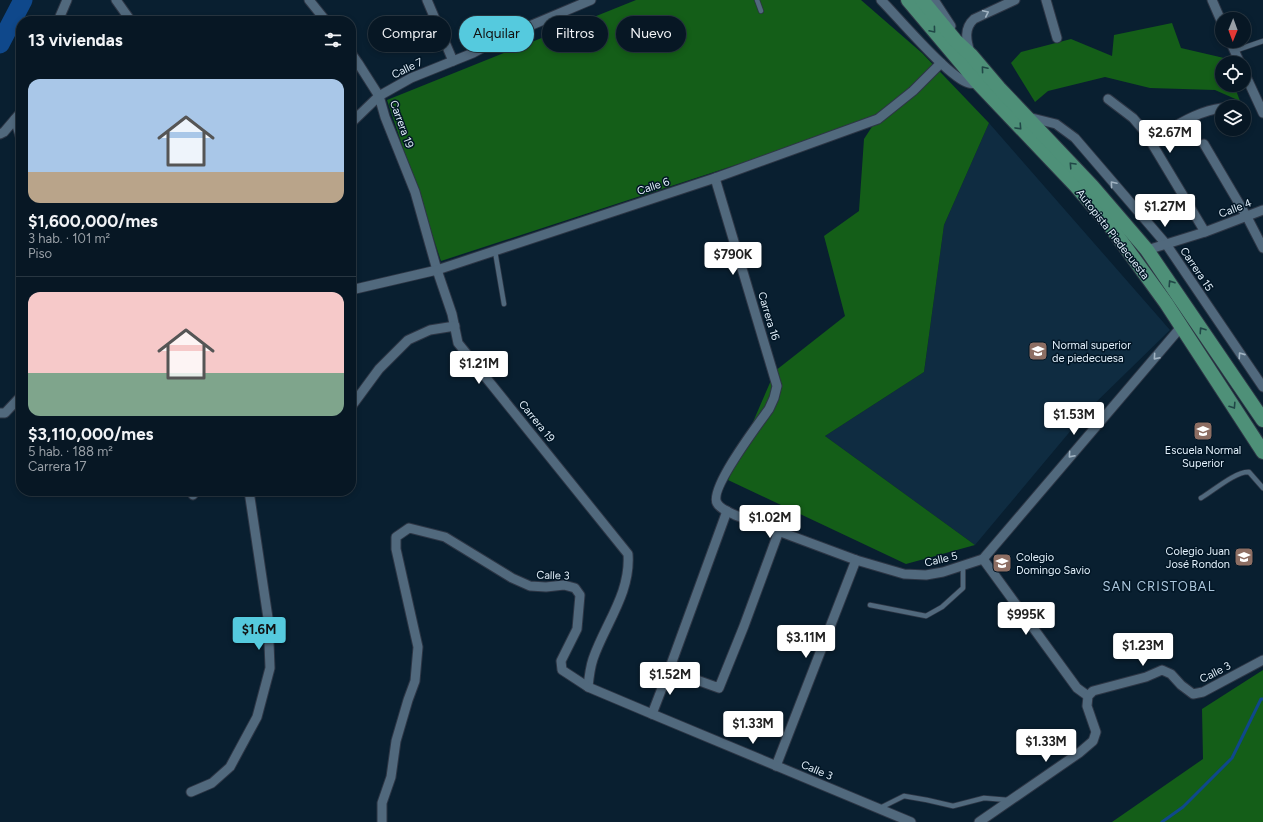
<!DOCTYPE html>
<html lang="es">
<head>
<meta charset="utf-8">
<style>
	:root { --surface:#071724; --page:#10202c; --text:#f1f3f6; --muted:#989fa6; --line:#283641; --accent:#55cade }
	body { margin:0; font-family:Figtree,sans-serif; background:var(--page); color:var(--text); height:100vh; display:flex; flex-direction:column; font-size:15px; white-space:nowrap }
	* { box-sizing:border-box; margin:0 }
	p { font-size:13px; color:var(--muted) }
	.icon { flex:none; width:22px; height:22px; fill:none; stroke:currentColor; stroke-width:2; stroke-linecap:round; stroke-linejoin:round }
	.map { position:relative; flex:1; overflow:hidden }
	.drawer { position:absolute; left:16px; top:16px; width:340px; height:480px; display:flex; flex-direction:column; background:var(--surface); border-radius:16px; box-shadow:0 2px 6px #0003,0 0 0 1px var(--line) }
	.drawer>* { flex:none }
	.hud { position:absolute; left:368px; top:16px; width:380px; height:36px; display:flex; gap:8px }
	.needle { width:26px; rotate:181deg }
	.tools { position:absolute; left:1215px; top:12px; display:grid; gap:8px }
	.tools a { display:grid; place-items:center; width:36px; height:36px; border-radius:50%; background:var(--surface); box-shadow:0 2px 6px #0003,0 0 0 1px var(--line); font-size:20px }
	.price { position:absolute; translate:-50% -34px; padding:0 9px; border-radius:4px; background:#fff; color:#222; font-size:13px; line-height:26px; filter:drop-shadow(0 1px 2px #0008) }
	.price::after { content:''; position:absolute; left:50%; top:24px; width:12px; height:9px; margin-left:-6px; background:inherit; clip-path:polygon(0 0,100% 0,50% 100%) }
	.price.selected { background:var(--accent); color:#111 }
	ul { padding:0; list-style:none }
	li { display:grid; align-content:center; gap:8px; height:212px; padding:0 12px }
	li+li { border-top:1px solid var(--line) }
	li span { display:grid; place-items:center; height:124px; border-radius:12px; color:#555 }
	li>.icon { margin-inline-start:auto }
	span .icon { width:72px; height:72px; fill:#fffc; stroke-width:1 }
	li b { font-size:17px }
	h2 { display:flex; justify-content:space-between; align-items:center; height:48px; padding:0 12px; font-size:17px }
	.pill { padding:0 14px; border-radius:18px; background:var(--surface); box-shadow:0 2px 6px #0003,0 0 0 1px var(--line); font-size:14px; line-height:36px }
	.pill.selected { background:var(--accent); color:#111 }
	.map>svg:first-child { display:block }
	.built { fill:#0f2c41 }
	.forest { fill:#145e18 }
	.lines { fill:none; stroke-linecap:round; stroke-linejoin:round }
	.stream { stroke:#0f488b; stroke-width:3 }
	.river { stroke:#0f488b; stroke-width:19 }
	.service-casing { stroke:#2d3645; stroke-width:6 }
	.minor-casing { stroke:#2d3645; stroke-width:11 }
	.trunk-casing { stroke:#2d3645; stroke-width:16 }
	.service { stroke:#51697d; stroke-width:4.5 }
	.minor { stroke:#51697d; stroke-width:9 }
	.trunk { stroke:#4e9078; stroke-width:14 }
	.oneway { stroke:#a1b3c2 }
	.oneway2 { stroke:#204747 }
	.labels { text-anchor:middle; stroke-width:3; stroke-linejoin:round; paint-order:stroke }
	.street-label { font-size:11px; fill:#e2f0fb; stroke:#021626 }
	.poi-label { font-size:11px; fill:#e2f0fb; stroke:#021626; text-anchor:start }
	.quarter-label { font-size:13px; letter-spacing:1px; fill:#acc7dd; stroke:#021626 }
</style>
</head>
<body>
<div class="map">
<svg width="1263" height="822" viewBox="0 0 1263 822">
	<rect width="100%" height="100%" fill="#091f30"/>
	<polygon class="built" points="989,123 1170,330 1088,410 975,545 825,436 924,372 944,225"/>
	<g class="forest">
		<polygon points="636,0 861,0 922,53 989,123 944,225 924,372 825,436 975,545 906,564 728,480 775,371 845,316 824,236 859,211 864,139 877,119 441,261 387,100"/>
		<polygon points="1172,23 1181,48 1224,58 1226,63 1222,63 1222,85 1234,85 1240,101 1215,90 1150,88 1105,77 1048,91 1035,102 1011,63 1021,52 1071,39 1112,56 1114,35"/>
		<polygon points="1263,670 1263,822 1112,822 1203,759 1202,709"/>
	</g>
	<g class="lines">
		<polyline class="stream" points="1162,822 1183,807 1232,758 1261,699 1263,699"/>
		<polyline class="river" points="0,44 23,0"/>
		<defs>
			<g id="service">
				<polyline points="757,0 761,11"/>
				<polyline points="1234,51 1263,41"/>
				<polyline points="495,251 504,304"/>
				<path d="M1201 498C1213 491 1236 471 1249 472L1263 488"/>
				<polyline points="870,605 926,616 942,607 963,588 963,566"/>
				<polyline points="880,808 904,796 927,800 953,806 984,798 1008,800"/>
			</g>
			<g id="minor">
				<polyline points="116,0 131,21"/>
				<polyline points="309,0 326,21"/>
				<polyline points="427,0 453,61"/>
				<path d="M881 0C897 16 950 79 969 83 971 84 975 83 978 83"/>
				<polyline points="934,0 951,26"/>
				<polyline points="1046,0 1057,38"/>
				<polyline points="1212,0 1222,23"/>
				<polyline points="58,21 67,0"/>
				<polyline points="1230,41 1240,63"/>
				<path d="M970 52C966 40 964 28 974 19L1015 0"/>
				<path d="M351 53 358 63 379 96 385 117 415 192 437 270 452 314 458 343 628 554C631 593 605 624 593 659 590 668 589 677 588 687"/>
				<polyline points="1244,72 1263,113"/>
				<polyline points="1108,99 1133,118 1145,132 1205,232"/>
				<polyline points="1028,117 1056,124 1075,138 1166,244 1263,387"/>
				<polyline points="15,119 21,139"/>
				<polyline points="351,123 379,96 411,78 473,53 501,38 591,0"/>
				<polyline points="0,134 4,132 21,112"/>
				<path d="M1150 140C1173 128 1196 111 1222 108"/>
				<polyline points="1204,144 1247,217 1263,248"/>
				<path d="M715 178 777 386 774 398 769 409C759 423 709 489 717 503 720 509 729 512 735 515L856 560 904 574 926 575 943 572 983 559 1181 327"/>
				<polyline points="1147,250 1205,232 1263,210"/>
				<polyline points="351,290 437,270 715,178 878,119 913,91 941,63"/>
				<polyline points="351,407 379,369 408,340 430,330 455,326"/>
				<polyline points="0,413 5,413 21,396"/>
				<polyline points="192,491 193,495"/>
				<polyline points="727,511 669,670 719,688 744,626 779,531"/>
				<polyline points="983,559 1077,688 1088,696"/>
				<polyline points="652,714 669,670"/>
				<polyline points="776,766 856,560"/>
				<polyline points="191,792 212,783 230,767 257,717 270,668 268,618 249,491"/>
				<polyline points="382,822 382,803 391,777 396,741 408,700 415,681 418,647 396,549 396,537 409,528 445,537 512,578 530,586 546,587 564,585 575,588 580,595 577,629 561,661 562,670 588,687 652,714 911,822"/>
				<polyline points="979,822 1079,753 1093,741 1096,732 1087,706 1088,696 1093,691 1146,677 1162,670 1171,674 1181,685 1193,694 1203,692 1263,660"/>
			</g>
			<g id="trunk">
				<polyline points="908,0 978,83 1075,185 1108,223 1166,303 1263,452"/>
				<polyline points="922,0 955,40 971,55 999,88 1092,186 1147,250 1263,420"/>
			</g>
		</defs>
		<use href="#service" class="service-casing"/>
		<use href="#minor" class="minor-casing"/>
		<use href="#trunk" class="trunk-casing"/>
		<use href="#service" class="service"/>
		<use href="#minor" class="minor"/>
		<use href="#trunk" class="trunk"/>
	</g>
	<defs><path id="oneway-chevron" d="M-2-3.5L2.5 0L-2 3.5" fill="none" stroke-width="1.6" stroke-linecap="round" stroke-linejoin="round"/></defs>
	<g class="oneway">
		<use href="#oneway-chevron" transform="translate(986 13) rotate(-25)"/>
		<use href="#oneway-chevron" transform="translate(1113 184) rotate(-130)"/>
		<use href="#oneway-chevron" transform="translate(1241 355) rotate(-125)"/>
		<use href="#oneway-chevron" transform="translate(1156 357) rotate(131)"/>
		<use href="#oneway-chevron" transform="translate(1071 455) rotate(131)"/>
	</g>
	<g class="oneway2">
		<use href="#oneway-chevron" transform="translate(933 30) rotate(50)"/>
		<use href="#oneway-chevron" transform="translate(984 69) rotate(-130)"/>
		<use href="#oneway-chevron" transform="translate(1019 127) rotate(47)"/>
		<use href="#oneway-chevron" transform="translate(1072 165) rotate(-133)"/>
		<use href="#oneway-chevron" transform="translate(1171 283) rotate(-123)"/>
		<use href="#oneway-chevron" transform="translate(1202 330) rotate(-124)"/>
		<use href="#oneway-chevron" transform="translate(1233 406) rotate(57)"/>
	</g>
	<defs>
		<symbol id="school-square" viewBox="-11 -11 22 22"><rect x="-9" y="-9" width="18" height="18" rx="4" fill="#8d6e63" stroke="#021626"/><path d="M0-5L7-2L0 1L-7-2ZM-4 1L0 2.5L4 1V4Q0 6-4 4Z" fill="#fff"/></symbol>
	</defs>
	<g fill-rule="evenodd">
		<use href="#school-square" x="1027" y="340" width="22" height="22"/>
		<use href="#school-square" x="1192" y="420" width="22" height="22"/>
		<use href="#school-square" x="1233" y="546" width="22" height="22"/>
		<use href="#school-square" x="991" y="552" width="22" height="22"/>
	</g>
	<g class="labels">
		<g class="street-label">
			<text transform="translate(407 68) rotate(-26)" y="4">Calle 7</text>
			<text transform="translate(402 124) rotate(70)" y="4">Carrera 19</text>
			<text transform="translate(653 186) rotate(-18)" y="4">Calle 6</text>
			<text transform="translate(1235 208) rotate(-21)" y="4">Calle 4</text>
			<text transform="translate(1113 234) rotate(52)" y="4">Autopista Piedecuesta</text>
			<text transform="translate(1197 269) rotate(56)" y="4">Carrera 15</text>
			<text transform="translate(769 316) rotate(73)" y="4">Carrera 16</text>
			<text transform="translate(537 421) rotate(51)" y="4">Carrera 19</text>
			<text transform="translate(941 559) rotate(-13)" y="4">Calle 5</text>
			<text transform="translate(553 575) rotate(2)" y="4">Calle 3</text>
			<text transform="translate(1215 672) rotate(-27)" y="4">Calle 3</text>
			<text transform="translate(817 770) rotate(23)" y="4">Calle 3</text>
		</g>
		<g class="poi-label">
			<text x="1052" y="349">Normal superior<tspan x="1052" dy="13">de piedecuesa</tspan></text>
			<text x="1203" y="454" text-anchor="middle">Escuela Normal<tspan x="1203" dy="13">Superior</tspan></text>
			<text x="1230" y="555" text-anchor="end">Colegio Juan<tspan x="1230" dy="13">José Rondon</tspan></text>
			<text x="1016" y="561">Colegio<tspan x="1016" dy="13">Domingo Savio</tspan></text>
		</g>
		<g class="quarter-label">
			<text x="1159" y="591">SAN CRISTOBAL</text>
		</g>
	</g>
</svg>
<div class="tools">
<a><svg class="needle" viewBox="-14 -14 28 28"><path d="M0-13l5 13h-10z" fill="#e53935"/><path d="M0 13l5-13h-10z" fill="#989fa6"/></svg></a>
<a><svg class="icon" aria-label="locate" viewBox="0 0 24 24"><circle cx="12" cy="12" r="6"/><path d="M12 2v4M12 18v4M2 12h4M18 12h4"/></svg></a>
<a><svg class="icon" aria-label="layers" viewBox="0 0 24 24"><path d="M12 4l9 5-9 5-9-5zM3 14l9 5 9-5"/></svg></a>
</div>
<b class="price" style="left:1170px;top:154px">$2.67M</b>
<b class="price" style="left:1165px;top:228px">$1.27M</b>
<b class="price" style="left:733px;top:276px">$790K</b>
<b class="price" style="left:479px;top:385px">$1.21M</b>
<b class="price" style="left:1074px;top:436px">$1.53M</b>
<b class="price" style="left:770px;top:539px">$1.02M</b>
<b class="price" style="left:1026px;top:636px">$995K</b>
<b class="price selected" style="left:259px;top:651px">$1.6M</b>
<b class="price" style="left:806px;top:659px">$3.11M</b>
<b class="price" style="left:1143px;top:667px">$1.23M</b>
<b class="price" style="left:670px;top:696px">$1.52M</b>
<b class="price" style="left:753px;top:745px">$1.33M</b>
<b class="price" style="left:1046px;top:763px">$1.33M</b>
<div class="hud">
<a class="pill">Comprar</a>
<a class="pill selected">Alquilar</a>
<a class="pill">Filtros</a>
<a class="pill">Nuevo</a>
</div>
<section class="drawer">
<h2>13 viviendas<svg class="icon" aria-label="filters" viewBox="0 0 24 24"><path d="M4 7h16M4 17h16"/><circle cx="9" cy="7" r="2"/><circle cx="15" cy="17" r="2"/></svg></h2>
<ul>
<li><span style="background:linear-gradient(#a9c7e8 75%,#b9a48a 0)"><svg class="icon" aria-label="home" viewBox="0 0 24 24"><path d="M3 11l9-7 9 7M6 9v11h12V9"/></svg></span><div><b>$1,600,000/mes</b><p>3 hab. · 101 m²</p><p>Piso</p></div></li>
<li><span style="background:linear-gradient(#f6c9c9 65%,#7fa58c 0)"><svg class="icon" aria-label="home" viewBox="0 0 24 24"><path d="M3 11l9-7 9 7M6 9v11h12V9"/></svg></span><div><b>$3,110,000/mes</b><p>5 hab. · 188 m²</p><p>Carrera 17</p></div></li>
</ul>
</section>
</div>
</body>
</html>
